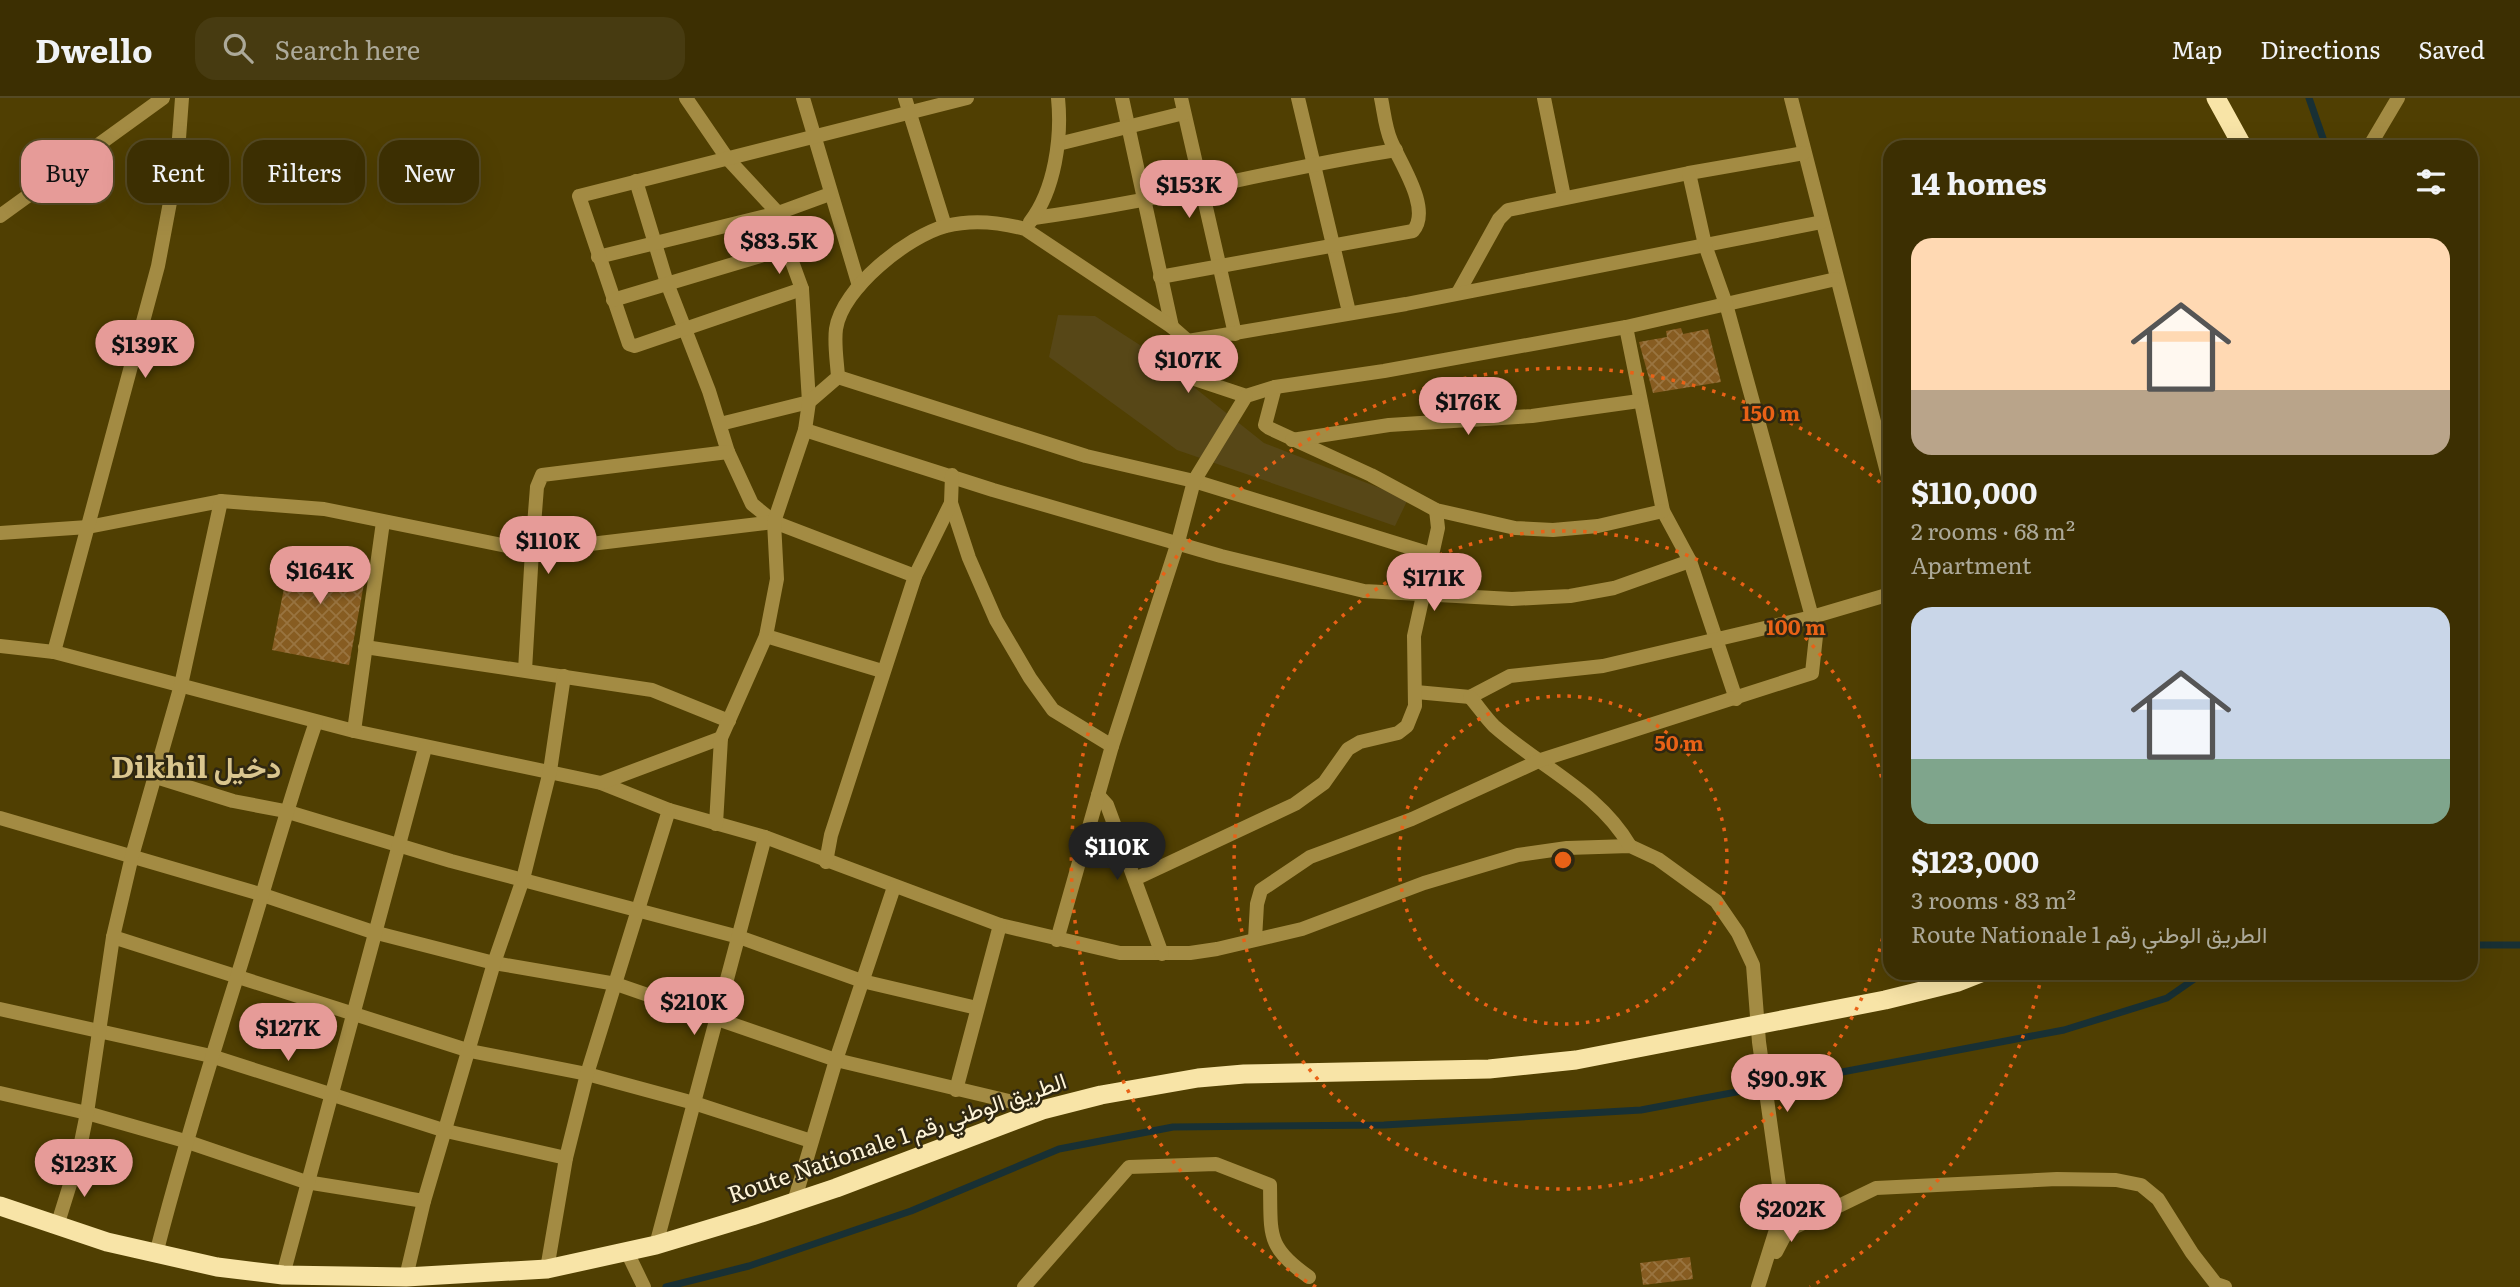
<!DOCTYPE html>
<html lang="en">
<head>
<meta charset="utf-8">
<style>
	:root { --surface:#3c2f02; --page:#473b11; --text:#f1f3f6; --muted:#aca999; --line:#554a24; --accent:#e69b98 }
	body { margin:0; font-family:Literata,Vazirmatn,serif; background:var(--page); color:var(--text); height:100vh; display:flex; flex-direction:column; font-size:26px; white-space:nowrap }
	* { box-sizing:border-box; margin:0 }
	p { font-size:23px; color:var(--muted) }
	.icon { flex:none; width:38px; height:38px; fill:none; stroke:currentColor; stroke-width:2; stroke-linecap:round; stroke-linejoin:round }
	.map { position:relative; flex:1; overflow:hidden }
	.side { position:absolute; left:1883px; top:42px; width:595px; height:840px; display:flex; flex-direction:column; background:var(--surface); border-radius:21px; box-shadow:0 7px 28px #0002,0 0 0 2px var(--line) }
	.side>* { flex:none }
	.banner { position:absolute; left:21px; top:42px; width:665px; height:63px; display:flex; gap:14px }
	.price { position:absolute; translate:-50% -60px; padding:0 16px; border-radius:24px; background:var(--accent); color:#111; font-size:23px; line-height:46px; filter:drop-shadow(0 2px 4px #0008) }
	.price::after { content:''; position:absolute; left:50%; top:42px; width:21px; height:16px; margin-left:-10px; background:inherit; clip-path:polygon(0 0,100% 0,50% 100%) }
	.price.current { background:#222; color:#fff }
	ul { padding:0; list-style:none }
	li { display:grid; align-content:center; gap:14px; height:371px; padding:0 28px }
	li span { display:grid; place-items:center; height:217px; border-radius:21px; color:#555 }
	li>.icon { margin-inline-start:auto }
	span .icon { width:126px; height:126px; fill:#fffc; stroke-width:1 }
	li b { font-size:30px }
	h2 { display:flex; justify-content:space-between; align-items:center; height:84px; padding:0 28px; font-size:30px }
	.pill { padding:0 24px; border-radius:21px; background:var(--surface); box-shadow:0 7px 28px #0002,0 0 0 2px var(--line); font-size:24px; line-height:63px }
	.pill.current { background:var(--accent); color:#111 }
	header { display:flex; align-items:center; gap:42px; box-sizing:border-box; height:98px; padding:0 35px; background:var(--surface); border-bottom:2px solid var(--line) }
	header strong { font-size:33px }
	nav { display:flex; gap:38px; margin-inline-start:auto; font-size:24px }
	.search { width:490px; height:63px; background:var(--page); display:flex; align-items:center; gap:18px; box-sizing:border-box; padding:0 24px; border-radius:21px; color:var(--muted); font-size:26px }
	.map>svg:first-child { display:block }
	.built { fill:#574717 }
	.lines { fill:none; stroke-linecap:round; stroke-linejoin:round }
	.stream { stroke:#183034; stroke-width:7 }
	.building { fill:url(#building-cross-hatch) }
	.minor { stroke:#a38b43; stroke-width:14 }
	.trunk { stroke:#f8e4a7; stroke-width:19 }
	.ring { fill:none; stroke:#e96116; stroke-width:3.5; stroke-dasharray:3.5 7 }
	.labels { text-anchor:middle; stroke-width:5; stroke-linejoin:round; paint-order:stroke }
	.street-label { font-size:23px; fill:#fef4d8; stroke:#2f2711 }
	.district-label { font-size:30px; font-weight:bold; fill:#dac68f; stroke:#2f2711 }
	.centre { fill:#e96116; stroke:#2f2711; stroke-width:3.5 }
	.ring-label { font-size:21px; text-anchor:middle; font-weight:bold; fill:#e96116; stroke:#2f2711; stroke-width:5; stroke-linejoin:round; paint-order:stroke }
</style>
</head>
<body>
<header>
<strong>Dwello</strong>
<div class="search"><svg class="icon" aria-label="search" viewBox="0 0 24 24"><circle cx="10" cy="10" r="6"/><path d="M15 15l6 6"/></svg>Search here</div>
<nav><a>Map</a><a>Directions</a><a>Saved</a></nav>
</header>
<div class="map">
<svg width="2520" height="1189" viewBox="0 0 2520 1189">
	<defs>
		<pattern id="building-cross-hatch" width="8" height="8" patternUnits="userSpaceOnUse" patternTransform="scale(1.75)"><rect width="8" height="8" fill="#875c21"/><path d="M0 0l8 8M0 8l8-8" fill="none" stroke="#997440"/></pattern>
	</defs>
	<rect width="100%" height="100%" fill="#503f02"/>
	<polygon class="built" points="1058,217 1095,218 1146,251 1264,345 1408,401 1395,428 1177,352 1049,259"/>
	<g class="lines">
		<g class="stream">
			<polyline points="2309,0 2326,49"/>
			<polyline points="2471,847 2520,847"/>
			<polyline points="666,1189 749,1168 911,1113 1059,1051 1173,1029 1384,1027 1641,1012 2064,932 2167,900 2203,875"/>
		</g>
	</g>
	<g class="building">
		<polygon points="1681,230 1683,236 1708,231 1721,284 1653,295 1639,244 1667,239 1666,233"/>
		<polygon points="292,449 368,464 349,567 272,552"/>
		<polygon points="1690,1159 1693,1181 1643,1187 1640,1165"/>
	</g>
	<g class="lines">
		<g class="minor">
			<polyline points="686,0 727,60 778,115 787,150 802,191 809,304 720,326"/>
			<polyline points="803,0 859,188"/>
			<polyline points="905,0 945,128"/>
			<polyline points="1122,0 1172,229"/>
			<polyline points="1181,0 1235,236"/>
			<polyline points="1298,0 1349,214"/>
			<polyline points="1544,0 1564,99"/>
			<polyline points="1791,0 1890,386"/>
			<polyline points="1058,46 1184,15"/>
			<polyline points="2369,49 2398,0"/>
			<polyline points="636,83 667,185 709,293 728,354 752,406 774,424 915,478"/>
			<polyline points="0,118 163,0"/>
			<path d="M1034 120C1156 104 1274 71 1396 52"/>
			<path d="M1030 124C1055 92 1062 39 1058 0"/>
			<polyline points="598,159 778,115 830,96"/>
			<path d="M1160 179 1413 133C1432 111 1400 65 1391 43 1385 29 1384 14 1381 0"/>
			<polyline points="802,191 635,248 629,246 579,98 967,0"/>
			<polyline points="1458,195 1499,121 1508,112 1689,75 1804,55"/>
			<polyline points="613,202 787,150"/>
			<polyline points="1626,229 1663,413 1690,463 1736,601"/>
			<polyline points="1188,243 1406,206 1822,124"/>
			<polyline points="838,279 1086,358 1194,383 1431,456"/>
			<polyline points="1275,289 1265,327 1269,330 1371,377 1436,412 1515,430 1553,432 1598,428 1663,413"/>
			<polyline points="805,332 993,392 1221,458 1364,493 1512,501 1570,498 1614,490 1690,463"/>
			<polyline points="1292,342 1389,327 1532,318 1639,303"/>
			<polyline points="951,405 969,460 996,522 1030,580 1053,612 1112,648"/>
			<polyline points="0,435 88,429 221,403 324,411 532,453 774,424"/>
			<polyline points="766,538 882,573"/>
			<polyline points="0,548 54,554 354,633 601,685 669,712 765,739 1000,827 1120,855 1190,855 1217,851 1302,831 1424,785 1518,757 1567,750 1630,748 1658,761 1716,803 1738,835 1753,867 1759,944 1780,1094 1779,1122 1758,1189"/>
			<polyline points="365,549 652,592 729,623"/>
			<polyline points="54,554 158,168 177,67 182,0"/>
			<polyline points="525,572 532,453 537,389 542,377 728,354"/>
			<polyline points="1416,594 1470,599 1510,578 1603,568 1812,519 1890,496"/>
			<path d="M1470 599C1478 608 1485 619 1494 628 1540 669 1599 694 1630 748"/>
			<polyline points="354,633 383,424"/>
			<polyline points="156,679 233,703 285,713 451,763 739,839 862,883 977,910"/>
			<polyline points="601,685 721,640"/>
			<polyline points="1098,697 1107,707 1162,856"/>
			<polyline points="0,720 260,796 373,834 494,865 616,886 836,962 1042,1011"/>
			<path d="M716 726 721 640 766 538 777 481 774 424 805 332 809 304 838 279C837 263 834 246 836 231 842 190 908 138 946 128 973 121 999 124 1025 131L1172 229 1188 243 1195 281 1246 298 1275 289 1384 273 1626 229 1836 181"/>
			<polyline points="826,764 831,737 915,478 951,405 952,377"/>
			<polyline points="1135,781 1295,706 1324,685 1348,651 1360,644 1398,635 1407,628 1415,608 1414,538 1438,430 1436,412"/>
			<polyline points="113,839 470,953 587,976 694,1005 811,1043"/>
			<polyline points="1255,841 1257,806 1261,792 1310,759 1412,721 1541,662 1812,575 1816,538 1812,519 1726,206 1705,147 1689,75"/>
			<polyline points="1057,842 1112,648 1178,444 1194,383 1246,298"/>
			<polyline points="0,911 211,958 446,1033 566,1060"/>
			<polyline points="956,992 1000,827"/>
			<polyline points="0,995 87,1015 185,1043 306,1084 424,1103"/>
			<polyline points="794,1104 836,962 894,789"/>
			<polyline points="57,1128 77,1064 87,1015 113,839 132,758 181,587 221,403"/>
			<polyline points="656,1147 765,739"/>
			<polyline points="627,1154 644,1189"/>
			<polyline points="1776,1154 1787,1133 1876,1090 2057,1081 2116,1082 2141,1087 2158,1101 2192,1155 2216,1186 2225,1189"/>
			<path d="M156 1156C180 1062 208 971 237 879 264 794 287 708 316 624"/>
			<polyline points="547,1171 566,1060 587,976 669,712"/>
			<polyline points="283,1177 425,650"/>
			<polyline points="406,1179 424,1103 494,865 523,781 550,673 564,578"/>
			<path d="M1024 1189 1129 1069 1216 1066 1270 1087C1271 1137 1266 1149 1309 1179"/>
		</g>
		<g class="trunk">
			<polyline points="2216,0 2243,49"/>
			<polyline points="0,1108 107,1144 217,1169 283,1177 406,1179 547,1171 656,1147 752,1118 836,1090 1042,1012 1101,997 1198,980 1244,976 1489,971 1576,962 1885,902 1958,884 1981,875"/>
		</g>
	</g>
	<g class="ring">
		<circle cx="1563" cy="762" r="164"/>
		<path d="M1890 799A329 329 0 1 1 1890 725"/>
		<path d="M2042 877A493 493 0 0 1 1810 1189M1316 1189A493 493 0 1 1 1890 393"/>
	</g>
	<g class="labels">
		<g class="street-label">
			<text transform="translate(897 1040) rotate(-19)" y="8">Route Nationale الطريق الوطني رقم 1</text>
		</g>
		<g class="district-label">
			<text x="196" y="680">Dikhil دخيل</text>
		</g>
	</g>
	<circle cx="1563" cy="762" r="10" class="centre"/>
	<g class="ring-label">
		<text x="1771" y="323">150 m</text>
		<text x="1796" y="537">100 m</text>
		<text x="1679" y="653">50 m</text>
	</g>
</svg>
<b class="price" style="left:1189px;top:122px">$153K</b>
<b class="price" style="left:779px;top:178px">$83.5K</b>
<b class="price" style="left:145px;top:282px">$139K</b>
<b class="price" style="left:1188px;top:297px">$107K</b>
<b class="price" style="left:1468px;top:339px">$176K</b>
<b class="price" style="left:548px;top:478px">$110K</b>
<b class="price" style="left:320px;top:508px">$164K</b>
<b class="price" style="left:1434px;top:515px">$171K</b>
<b class="price current" style="left:1117px;top:784px">$110K</b>
<b class="price" style="left:694px;top:939px">$210K</b>
<b class="price" style="left:288px;top:965px">$127K</b>
<b class="price" style="left:1787px;top:1016px">$90.9K</b>
<b class="price" style="left:84px;top:1101px">$123K</b>
<b class="price" style="left:1791px;top:1146px">$202K</b>
<div class="banner">
<a class="pill current">Buy</a>
<a class="pill">Rent</a>
<a class="pill">Filters</a>
<a class="pill">New</a>
</div>
<section class="side">
<h2>14 homes<svg class="icon" aria-label="filters" viewBox="0 0 24 24"><path d="M4 7h16M4 17h16"/><circle cx="9" cy="7" r="2"/><circle cx="15" cy="17" r="2"/></svg></h2>
<ul>
<li><span style="background:linear-gradient(#ffd9b3 70%,#b9a48a 0)"><svg class="icon" aria-label="home" viewBox="0 0 24 24"><path d="M3 11l9-7 9 7M6 9v11h12V9"/></svg></span><div><b>$110,000</b><p>2 rooms · 68 m²</p><p>Apartment</p></div></li>
<li><span style="background:linear-gradient(#c9d6e8 70%,#7fa58c 0)"><svg class="icon" aria-label="home" viewBox="0 0 24 24"><path d="M3 11l9-7 9 7M6 9v11h12V9"/></svg></span><div><b>$123,000</b><p>3 rooms · 83 m²</p><p>Route Nationale الطريق الوطني رقم 1</p></div></li>
</ul>
</section>
</div>
</body>
</html>
